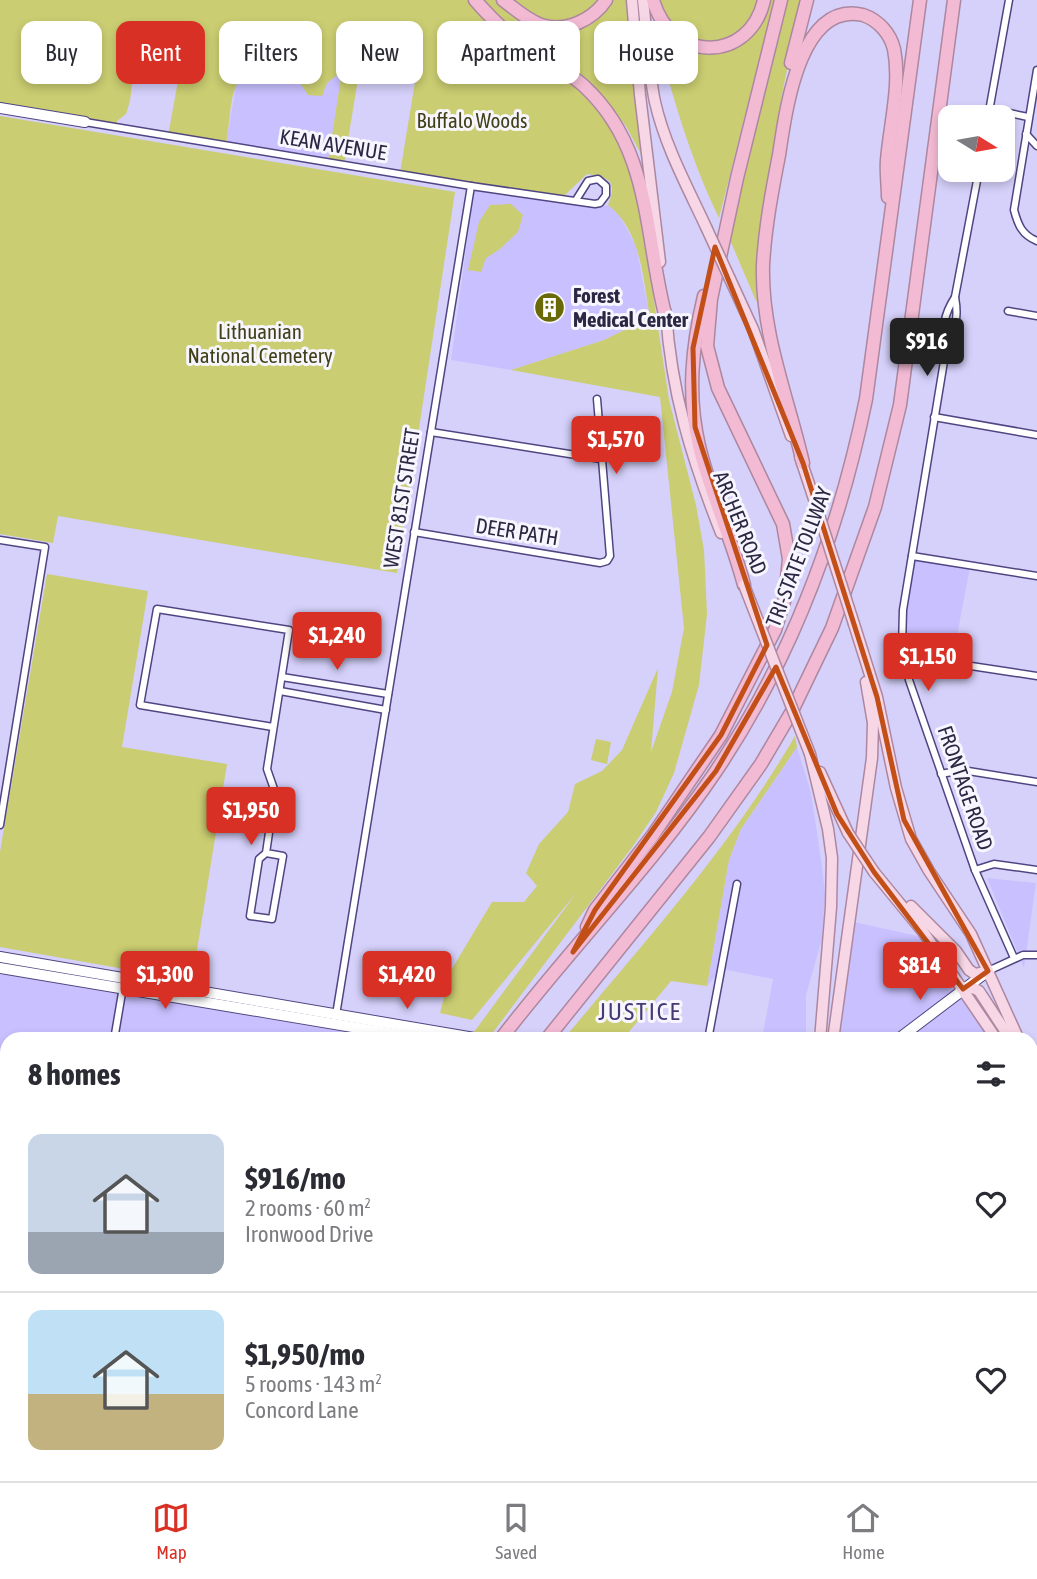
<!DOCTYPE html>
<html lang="en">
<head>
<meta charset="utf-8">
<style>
	:root { --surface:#fff; --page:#f7f7f7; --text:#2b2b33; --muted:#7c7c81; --line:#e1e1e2; --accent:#d93025 }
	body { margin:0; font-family:"Asap Condensed",sans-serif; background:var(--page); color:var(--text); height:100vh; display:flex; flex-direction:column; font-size:26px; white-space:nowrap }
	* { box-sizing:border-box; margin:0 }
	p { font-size:23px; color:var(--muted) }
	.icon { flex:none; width:38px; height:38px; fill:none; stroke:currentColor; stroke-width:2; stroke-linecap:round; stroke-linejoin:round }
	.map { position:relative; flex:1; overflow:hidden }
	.panel { position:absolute; left:0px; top:1032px; width:1038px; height:450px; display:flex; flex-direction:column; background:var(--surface); border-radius:21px 21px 0 0; box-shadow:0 4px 10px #0003 }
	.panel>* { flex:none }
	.hud { position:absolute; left:21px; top:21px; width:996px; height:63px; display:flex; gap:14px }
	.needle { width:46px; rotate:101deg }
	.fabs { position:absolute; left:938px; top:105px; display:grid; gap:14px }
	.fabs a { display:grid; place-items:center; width:77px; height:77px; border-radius:14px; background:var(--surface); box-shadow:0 4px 10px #0003; font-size:35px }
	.price { position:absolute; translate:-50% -60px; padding:0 16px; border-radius:7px; background:var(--accent); color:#fff; font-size:23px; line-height:46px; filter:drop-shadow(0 2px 4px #0008) }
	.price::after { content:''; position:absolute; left:50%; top:42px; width:21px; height:16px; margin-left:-10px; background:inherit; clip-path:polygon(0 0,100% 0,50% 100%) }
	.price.active { background:#222; color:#fff }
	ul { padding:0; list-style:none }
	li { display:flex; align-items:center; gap:21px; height:175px; padding:0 28px }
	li+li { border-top:2px solid var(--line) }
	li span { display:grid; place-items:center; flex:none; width:196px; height:140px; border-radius:14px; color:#555 }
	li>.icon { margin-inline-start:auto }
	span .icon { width:84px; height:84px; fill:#fffc; stroke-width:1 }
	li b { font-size:30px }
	h2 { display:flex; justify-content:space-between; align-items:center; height:84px; padding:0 28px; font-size:30px }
	.tag { padding:0 24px; border-radius:14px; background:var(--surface); box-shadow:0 4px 10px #0003; font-size:24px; line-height:63px }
	.tag.active { background:var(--accent); color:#fff }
	.dock { display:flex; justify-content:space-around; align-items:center; height:98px; border-top:2px solid var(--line); background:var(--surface); font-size:19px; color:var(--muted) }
	.dock a { display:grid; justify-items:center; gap:4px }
	.dock .active { color:var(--accent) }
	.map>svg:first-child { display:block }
	.built { fill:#c9c1ff }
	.green { fill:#cacd71 }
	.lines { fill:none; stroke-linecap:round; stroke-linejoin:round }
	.street-casing { stroke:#504581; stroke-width:9 }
	.secondary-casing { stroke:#504581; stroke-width:12 }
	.primary-casing { stroke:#ad87a0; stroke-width:13 }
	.highway-casing { stroke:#ad87a0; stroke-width:15 }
	.street { stroke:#fff; stroke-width:6 }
	.secondary { stroke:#fff; stroke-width:10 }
	.primary { stroke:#f7d6e5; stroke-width:10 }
	.highway { stroke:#f2bad3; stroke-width:12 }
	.primary-bridge-casing { stroke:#ad87a0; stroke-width:13; stroke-linecap:butt }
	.primary-bridge { stroke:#f7d6e5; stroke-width:10 }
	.marked { fill:none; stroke:#c24f17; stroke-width:5; stroke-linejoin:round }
	.labels { text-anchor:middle; stroke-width:6; stroke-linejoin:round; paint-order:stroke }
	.park-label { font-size:21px; fill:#404118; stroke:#f7f6fe }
	.street-label { font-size:21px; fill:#2c2742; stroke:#f7f6fe }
	.poi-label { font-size:21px; font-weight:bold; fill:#2c2742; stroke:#f7f6fe; text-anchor:start }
	.quarter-label { font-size:24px; letter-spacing:2px; fill:#453a74; stroke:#f7f6fe }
</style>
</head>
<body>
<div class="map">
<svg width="1037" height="1481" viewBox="0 0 1037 1481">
	<rect width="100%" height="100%" fill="#d5d1fb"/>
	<g class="built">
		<polygon points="241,54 343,70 328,161 226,145"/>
		<polygon points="474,190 596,208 608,205 618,213 636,246 650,317 604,340 511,370 451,360"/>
		<polygon points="915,559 970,567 953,657 906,653 905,622"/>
		<polygon points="797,747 811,793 822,866 825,894 822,939 806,995 806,1039 762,1039 773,979 722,969 707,986 729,860 741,829"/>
		<polygon points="987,878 1036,883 1024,968"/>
		<polygon points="854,922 927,938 959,988 893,1039 837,1040"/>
		<polygon points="7,974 400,1039 7,1040 7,1447 0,1446 0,975"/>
		<polygon points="963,992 995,1040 902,1040"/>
	</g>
	<g class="green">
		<path d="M0 0H471L592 98 634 168 669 400 696 505 704 550 707 614 699 685 674 773 656 812 633 846 491 1035 474 1032 577 892 472 1020 440 1013 450 972 492 902H524L537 886 526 873 539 844 568 812 575 784 602 771 622 750 658 668 651 752 672 692 684 628 660 397 511 370 604 340 650 317C643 279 641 230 608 205 618 181 609 177 587 174L565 195 556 196 400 173 415 82 359 73 344 164 328 161 342 71 327 83 322 96 308 95 291 69C224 64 235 91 226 145L168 136 185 42 138 34 130 101 126 114 117 121 116 127 0 111Z"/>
		<polygon points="481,0 496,0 511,13 561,30 612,0 626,0 643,158 626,126 606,102 528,45"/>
		<path d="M508 0H602C565 32 546 25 508 0Z"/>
		<polygon points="658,0 759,0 748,24 731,38 703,43 674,30"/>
		<path d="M769 0H774L719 218C689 156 671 91 654 26V16C671 50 693 51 728 49Z"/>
		<path d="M785 0H803C785 72 771 145 764 219 761 246 761 273 760 300L756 301 730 240Z"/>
		<polygon points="0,116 455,192 397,573 58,516 53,543 0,534"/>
		<polygon points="511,204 523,215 518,232 500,249 486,258 481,272 468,270 479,222 490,205"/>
		<polygon points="47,574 148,591 122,747 227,764 192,981 0,947 0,852"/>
		<path d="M795 736 797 747 741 829 729 860 707 986 671 981 623 1039H594L567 1035C647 939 732 845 795 736Z"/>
		<polygon points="596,739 611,742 607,764 591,760"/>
		<polygon points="1031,1122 1037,1132 1037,1481 767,1481 768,1475 1031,1475"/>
	</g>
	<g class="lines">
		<defs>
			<g id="street">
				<path d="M1037 70 1014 210C1018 225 1022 235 1037 241"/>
				<polyline points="990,109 1028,117"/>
				<polyline points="988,117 1009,0"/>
				<polyline points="85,122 471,186 595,204 600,203 606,195 606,186 598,179 588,181 576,200"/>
				<polyline points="1026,134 1037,146"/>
				<path d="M979 170 955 297C958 313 957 330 947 343L903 610 902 647 909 680 975 870 1014 958"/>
				<polyline points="1008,311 1037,316"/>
				<path d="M947 343C940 327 946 311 955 297"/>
				<polyline points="934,417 1037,435"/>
				<polyline points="431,432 601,459"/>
				<polyline points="414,532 600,563 607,561 610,556 597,399"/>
				<polyline points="0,540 45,547 0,825"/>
				<polyline points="912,556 1037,576"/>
				<polyline points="904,659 925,659 1037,676"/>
				<polyline points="282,677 388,694"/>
				<polyline points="280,691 386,710"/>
				<polyline points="941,774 962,770 1037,782"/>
				<polyline points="266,853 283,856 272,919 250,916 259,859 266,853 275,792 267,769 289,630 157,609 140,705 273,727"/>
				<polyline points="975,870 994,864 1037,870"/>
				<polyline points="988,971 1023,955 1037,955"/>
				<polyline points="336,1015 471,186"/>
				<polyline points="114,1040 123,987"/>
				<polyline points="708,1040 737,884"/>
				<polyline points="0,1287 7,1288"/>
				<polyline points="483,1475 517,1481"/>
				<polyline points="326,1481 327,1475"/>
				<polyline points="538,1481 540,1475"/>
			</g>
			<g id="secondary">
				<polyline points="0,108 85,122"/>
				<polyline points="0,957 486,1040"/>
				<polyline points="0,968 430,1040"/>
				<polyline points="897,1040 988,971"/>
				<polyline points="750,1481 751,1475"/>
			</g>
			<g id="primary">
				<polyline points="632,0 640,95 660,262"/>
				<path d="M643 0C647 34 648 69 655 102 665 146 687 186 706 227"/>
				<polyline points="730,279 753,329 791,436"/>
				<path d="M666 312C671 393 692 459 721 533"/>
				<polyline points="800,457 812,493"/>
				<polyline points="854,624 877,697 896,788 911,839 929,871 971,934 1019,1040"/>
				<polyline points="810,754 828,829 832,858 831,907 820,1040"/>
				<polyline points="820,772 848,833"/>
				<polyline points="874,872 924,933 997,1040"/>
				<polyline points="911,906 956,951 969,970 975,974 988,971"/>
				<polyline points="963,989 973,988 979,991 1011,1040"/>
				<polyline points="833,1040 872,758 873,723 866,682"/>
				<polyline points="1031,1062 1037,1074"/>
				<polyline points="1031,1090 1037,1099"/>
			</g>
			<g id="highway">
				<path d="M475 0C489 16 505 32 522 45 542 59 565 69 584 86 652 149 644 235 666 318"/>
				<path d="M503 0C515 9 527 20 541 25 565 33 593 20 606 0"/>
				<path d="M653 0C671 64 750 63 764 0"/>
				<polyline points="791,63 807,0"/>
				<path d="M704 296C692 347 687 395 699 446 710 493 732 538 744 585"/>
				<path d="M803 463C788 398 761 333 763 265 765 228 772 191 779 155 785 117 798 0 863 15 878 20 890 33 894 49 901 85 890 124 887 160 886 172 888 185 888 197"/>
				<polyline points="587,927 595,910 653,835 721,735 775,630 785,598 789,559 783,524 718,388 707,346 711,299 737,178 781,0"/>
				<path d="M500 1040C570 948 652 866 716 771 792 658 839 531 866 399L920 0"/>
				<polyline points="546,1040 709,837 761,764 791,713 832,628 875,507 900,405 954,0"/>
				<polyline points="160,1481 164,1475"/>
				<polyline points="197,1481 201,1475"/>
			</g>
		</defs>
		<use href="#street" class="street-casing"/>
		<use href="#secondary" class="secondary-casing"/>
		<use href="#primary" class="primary-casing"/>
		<use href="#highway" class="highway-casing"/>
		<use href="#street" class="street"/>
		<use href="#secondary" class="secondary"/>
		<use href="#primary" class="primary"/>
		<use href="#highway" class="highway"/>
		<defs>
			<g id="primary-bridge">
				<polyline points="706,227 730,279"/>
				<polyline points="812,493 854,624"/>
				<polyline points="744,585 810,754"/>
				<polyline points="848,833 874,872"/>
			</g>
		</defs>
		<use href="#primary-bridge" class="primary-bridge-casing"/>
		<use href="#primary-bridge" class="primary-bridge"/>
	</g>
	<path class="marked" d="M715 247 803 463 877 697 904 820 988 971 963 989 874 872 837 814 776 667 716 771 573 952 595 910 721 735 767 645 695 427 693 348Z"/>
	<defs>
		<symbol id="building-disc" viewBox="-11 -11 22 22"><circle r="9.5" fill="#696907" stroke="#f7f6fe"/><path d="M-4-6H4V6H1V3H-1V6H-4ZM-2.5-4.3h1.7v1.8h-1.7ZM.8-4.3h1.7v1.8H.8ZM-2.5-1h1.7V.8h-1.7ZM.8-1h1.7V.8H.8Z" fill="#fff"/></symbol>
	</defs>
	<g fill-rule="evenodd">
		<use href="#building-disc" x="532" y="290" width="35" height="35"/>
	</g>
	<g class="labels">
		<g class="park-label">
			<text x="472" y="128">Buffalo Woods</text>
			<text x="260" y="339">Lithuanian<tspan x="260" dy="24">National Cemetery</tspan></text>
		</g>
		<g class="street-label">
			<text transform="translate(333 145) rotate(9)" y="7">KEAN AVENUE</text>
			<text transform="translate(402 498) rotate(-81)" y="7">WEST 81ST STREET</text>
			<text transform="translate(740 523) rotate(68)" y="7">ARCHER ROAD</text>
			<text transform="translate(517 532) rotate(9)" y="7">DEER PATH</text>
			<text transform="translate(799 557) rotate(-69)" y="7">TRI-STATE TOLLWAY</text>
			<text transform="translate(965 788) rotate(71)" y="7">FRONTAGE ROAD</text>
		</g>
		<g class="poi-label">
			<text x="573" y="303">Forest<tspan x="573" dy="24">Medical Center</tspan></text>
		</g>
		<g class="quarter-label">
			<text x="640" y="1020">JUSTICE</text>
		</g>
	</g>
</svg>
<div class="fabs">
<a><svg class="needle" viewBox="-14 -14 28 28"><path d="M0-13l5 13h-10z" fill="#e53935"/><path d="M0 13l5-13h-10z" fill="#7c7c81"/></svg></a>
</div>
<b class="price active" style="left:927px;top:378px">$916</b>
<b class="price" style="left:616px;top:476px">$1,570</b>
<b class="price" style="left:337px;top:672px">$1,240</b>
<b class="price" style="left:928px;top:693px">$1,150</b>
<b class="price" style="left:251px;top:847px">$1,950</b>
<b class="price" style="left:920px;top:1002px">$814</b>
<b class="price" style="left:165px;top:1011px">$1,300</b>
<b class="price" style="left:407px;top:1011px">$1,420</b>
<div class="hud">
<a class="tag">Buy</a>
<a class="tag active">Rent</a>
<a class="tag">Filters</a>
<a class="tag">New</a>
<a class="tag">Apartment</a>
<a class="tag">House</a>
</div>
<section class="panel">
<h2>8 homes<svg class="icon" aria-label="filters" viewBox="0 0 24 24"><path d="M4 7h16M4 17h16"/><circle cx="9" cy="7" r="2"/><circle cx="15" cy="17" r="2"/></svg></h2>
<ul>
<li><span style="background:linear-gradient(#c9d6e8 70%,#9aa5b1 0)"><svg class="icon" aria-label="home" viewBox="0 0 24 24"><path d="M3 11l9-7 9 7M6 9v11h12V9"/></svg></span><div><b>$916/mo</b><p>2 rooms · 60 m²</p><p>Ironwood Drive</p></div><svg class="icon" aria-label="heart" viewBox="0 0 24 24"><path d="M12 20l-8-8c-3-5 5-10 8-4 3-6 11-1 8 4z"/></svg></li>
<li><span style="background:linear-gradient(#bfe0f5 60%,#c2b280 0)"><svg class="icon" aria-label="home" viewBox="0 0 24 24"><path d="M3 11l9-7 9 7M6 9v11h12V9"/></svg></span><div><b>$1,950/mo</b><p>5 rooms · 143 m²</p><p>Concord Lane</p></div><svg class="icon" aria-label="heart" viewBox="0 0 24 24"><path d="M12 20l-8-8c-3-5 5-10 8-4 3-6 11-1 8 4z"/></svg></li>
</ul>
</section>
</div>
<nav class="dock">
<a class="active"><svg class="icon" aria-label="map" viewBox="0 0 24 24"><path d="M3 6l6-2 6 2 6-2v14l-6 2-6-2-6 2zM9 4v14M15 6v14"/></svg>Map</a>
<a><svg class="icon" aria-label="saved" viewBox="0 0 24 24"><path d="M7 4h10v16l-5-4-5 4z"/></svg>Saved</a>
<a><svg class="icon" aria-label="home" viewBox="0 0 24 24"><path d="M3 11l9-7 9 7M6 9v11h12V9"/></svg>Home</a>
</nav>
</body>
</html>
